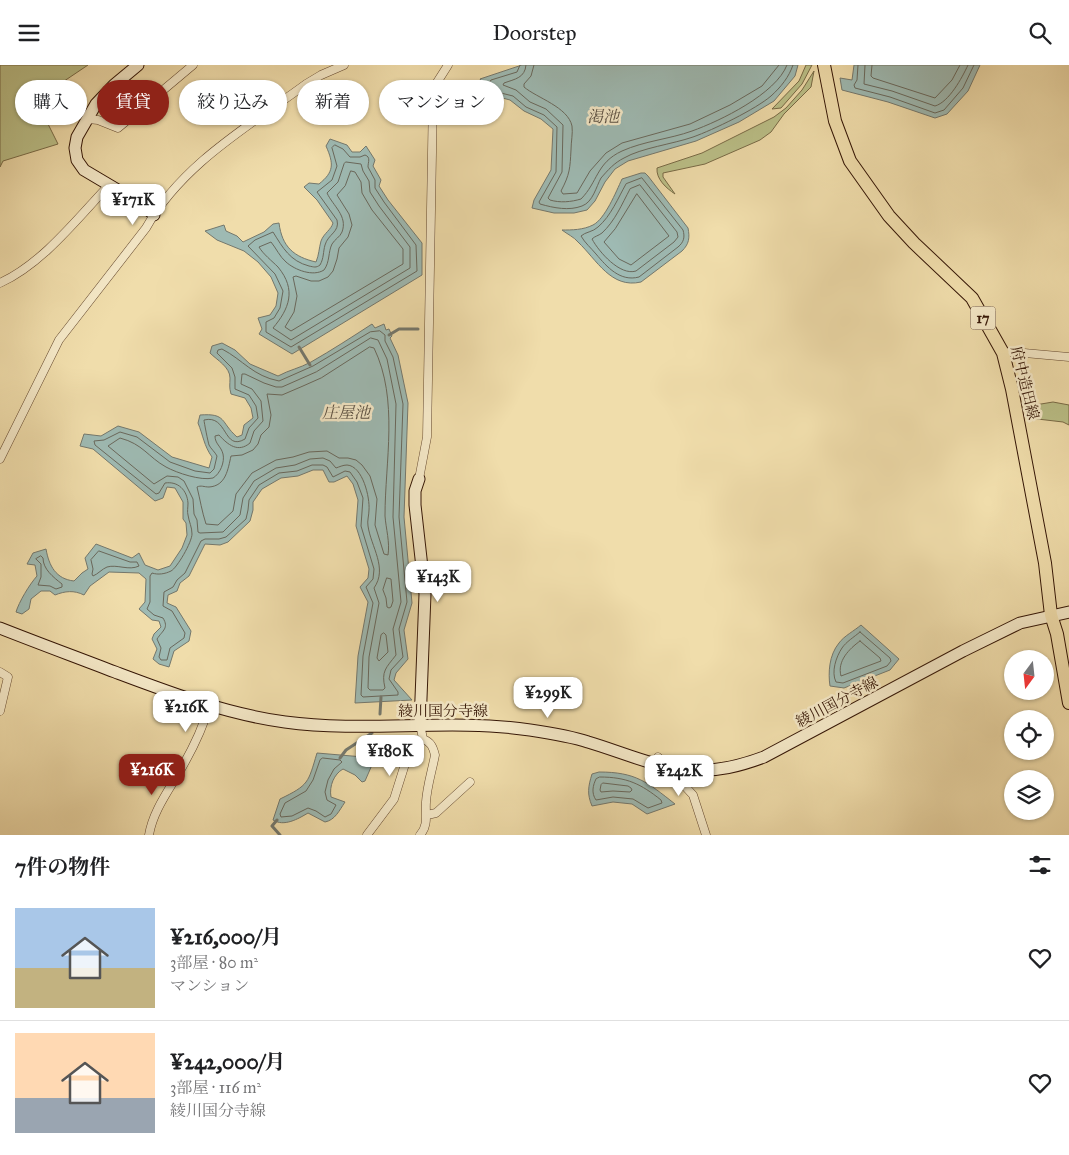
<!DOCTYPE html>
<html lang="ja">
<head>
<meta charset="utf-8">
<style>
	:root { --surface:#fff; --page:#f6f6f6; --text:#202124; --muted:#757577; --line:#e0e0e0; --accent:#8f2418 }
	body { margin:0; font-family:"IM FELL Great Primer","Noto Serif JP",serif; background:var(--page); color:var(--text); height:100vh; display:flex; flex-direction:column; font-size:19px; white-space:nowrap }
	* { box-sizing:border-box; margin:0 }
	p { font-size:16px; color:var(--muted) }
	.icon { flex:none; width:28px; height:28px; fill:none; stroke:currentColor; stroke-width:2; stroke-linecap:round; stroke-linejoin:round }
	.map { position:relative; height:770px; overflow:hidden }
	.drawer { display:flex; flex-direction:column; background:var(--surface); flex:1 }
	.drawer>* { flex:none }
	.top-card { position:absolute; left:15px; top:15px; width:500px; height:45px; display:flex; gap:10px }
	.needle { width:32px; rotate:195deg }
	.buttons { position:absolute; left:1004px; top:585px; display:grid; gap:10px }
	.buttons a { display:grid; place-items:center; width:50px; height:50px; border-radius:50%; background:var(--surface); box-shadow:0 1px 4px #0004; font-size:25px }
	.price { position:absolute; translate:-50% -42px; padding:0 11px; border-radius:10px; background:#fff; color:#222; font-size:16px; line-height:32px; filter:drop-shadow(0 1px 2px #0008) }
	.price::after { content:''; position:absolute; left:50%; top:30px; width:15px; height:11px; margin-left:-8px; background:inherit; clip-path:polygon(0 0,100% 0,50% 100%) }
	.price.selected { background:var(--accent); color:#fff }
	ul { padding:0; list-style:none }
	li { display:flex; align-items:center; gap:15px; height:125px; padding:0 15px }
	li+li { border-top:1px solid var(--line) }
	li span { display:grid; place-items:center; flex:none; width:140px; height:100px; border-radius:0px; color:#555 }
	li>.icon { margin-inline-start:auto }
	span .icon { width:60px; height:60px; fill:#fffc; stroke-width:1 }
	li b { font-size:21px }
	h2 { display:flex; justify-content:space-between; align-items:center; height:60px; padding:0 15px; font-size:21px }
	.tag { padding:0 18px; border-radius:22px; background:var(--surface); box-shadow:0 1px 4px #0004; font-size:18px; line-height:45px }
	.tag.selected { background:var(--accent); color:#fff }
	header { display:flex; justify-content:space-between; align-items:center; height:65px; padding:0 15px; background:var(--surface); font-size:22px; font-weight:600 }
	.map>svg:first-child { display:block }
	.green { fill:#bbc088; stroke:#786a46 }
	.water { fill:#9ebab3; stroke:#74786d }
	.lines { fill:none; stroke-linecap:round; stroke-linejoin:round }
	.shore { stroke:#69685c; stroke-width:1 }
	.stream { stroke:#74786d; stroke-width:3 }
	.street-casing { stroke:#63472e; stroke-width:9 }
	.secondary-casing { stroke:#341505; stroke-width:13 }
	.primary-casing { stroke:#341505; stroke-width:14 }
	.street { stroke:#f5e9c8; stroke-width:8 }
	.secondary { stroke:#f5e9c8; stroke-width:11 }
	.primary { stroke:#f0ddab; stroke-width:12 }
	.labels { text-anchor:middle; stroke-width:5; stroke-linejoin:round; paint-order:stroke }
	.shield { fill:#f5e9c8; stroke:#6e5540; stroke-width:1 }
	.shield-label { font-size:14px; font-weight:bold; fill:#341505 }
	.street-label { font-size:15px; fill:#341505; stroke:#f5e9c8 }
	.water-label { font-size:16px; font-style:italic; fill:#594f42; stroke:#f5e9c8 }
</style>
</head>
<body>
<header><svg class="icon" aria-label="menu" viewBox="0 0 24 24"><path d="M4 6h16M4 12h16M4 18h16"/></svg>Doorstep<svg class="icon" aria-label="search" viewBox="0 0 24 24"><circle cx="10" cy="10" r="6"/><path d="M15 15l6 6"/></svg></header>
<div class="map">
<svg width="1069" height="770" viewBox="0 0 1069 770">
	<rect width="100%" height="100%" fill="#f0ddab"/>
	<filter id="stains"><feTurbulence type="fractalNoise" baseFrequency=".004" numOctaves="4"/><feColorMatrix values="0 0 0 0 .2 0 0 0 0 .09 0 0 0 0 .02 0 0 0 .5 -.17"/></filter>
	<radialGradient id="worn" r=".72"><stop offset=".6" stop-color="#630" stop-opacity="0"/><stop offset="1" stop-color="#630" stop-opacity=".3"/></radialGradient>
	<g class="green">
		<polygon points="0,0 88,0 36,35 58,79 3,96 0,102"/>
		<polygon points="806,0 812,0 802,19 781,43 772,44 799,16"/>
		<path d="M814 6 811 22 784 49 771 67 760 75 705 99 663 108V112L675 129C666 123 656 114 657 103L702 88 774 52 786 43 802 25Z"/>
		<polygon points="1053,337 1069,340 1069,360 1063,357 1029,353 1029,341"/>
	</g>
	<g class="water">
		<polygon points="522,0 798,0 795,11 774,36 739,57 696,76 628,96 615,104 605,117 595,136 587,145 574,148 554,148 532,143 534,135 551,105 553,64 541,54 524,46 510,35 495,31 488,26 480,14"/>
		<polygon points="854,0 980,0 968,26 947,49 935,53 888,37 842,25 840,13 852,15"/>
		<path d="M330 74 347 80 352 87H360L366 81 375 95 373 101 381 115 379 121 388 135 422 178V210L292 289 259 269 262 264 258 253 270 250 276 241 278 228 271 212 258 197 244 186 217 175 205 166 224 160 226 166 237 171 243 177 264 167 273 159 279 158C282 182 294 192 316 197 319 190 319 183 321 176 324 168 331 165 333 158L317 135 304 122 309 118 319 119C334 107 334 99 326 81Z"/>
		<path d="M641 108H645L648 111 688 163C690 173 689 179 682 186L641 217C611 224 597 195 578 177 574 172 567 169 562 165 572 165 583 165 593 160 605 154 616 127 622 114Z"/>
		<path d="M372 259 375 263 384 259 386 265 389 264 392 271 390 273 398 290 408 338 404 452 412 538 404 565 408 594 396 608 394 615 412 635 355 638 358 591 368 537 360 522 368 513 369 504 356 461 358 435 353 419 347 411 334 417H329L323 405H313L298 411 281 413 262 424 253 437V445L250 456 228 477 220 480 205 479 189 511 180 518 177 526 168 530 167 538 176 542 191 566 189 576 174 586 169 602 159 599 153 594 157 584 152 574 154 569 161 562 159 556 152 555 139 544 145 537 146 514 139 508 109 507 90 521 84 530C74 525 65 526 55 530L50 526H41L31 534 29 544 22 549 16 547C19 537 29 520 37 511L35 500 27 499 33 488 46 484C49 501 56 514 74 516L82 508 88 504 85 493 96 479 132 493 139 488 145 500 158 505 170 501 182 483 187 470 186 458 183 454V437L175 423 167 422 163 433 155 436 93 384 80 381 84 369 101 371 118 361 139 367 172 392 209 403 212 392C204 381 203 370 198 358L200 350C227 348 220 357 237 372L242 370 244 360 253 353 251 343 245 333 231 329C229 322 230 320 230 313 230 302 217 295 210 288L212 281 222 278 235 285 250 299 278 311C289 305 300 303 311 297 332 285 352 272 372 259Z"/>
		<path d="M861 560 899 594 890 605 844 623 830 621C828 608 829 590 839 578 844 571 854 566 861 560Z"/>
		<path d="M317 688 375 693 365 716 362 717 355 710 343 704C334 709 329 721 331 732L345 737C339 746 335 755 325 757L308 748C298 754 284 762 273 755L280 734C309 720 308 718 317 688Z"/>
		<path d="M599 707C636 707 647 717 675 739L647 749 632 739 613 737 592 741C587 729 588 722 592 709Z"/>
	</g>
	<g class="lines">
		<g class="shore">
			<path d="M520 0 517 7 491 15 489 18 497 27 513 31 526 42 544 50 557 62 556 107 539 137 540 139C554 143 569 146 582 141 593 137 596 122 601 113 608 105 614 98 624 93 641 83 673 79 693 72 713 65 756 44 771 31 781 22 789 12 793 0"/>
			<path d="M526 0C525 13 515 14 504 18L503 20 516 25 530 37 546 44 563 60 562 107 548 133 550 135C560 138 571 137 581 134 598 117 596 98 622 86 644 76 670 74 692 66 720 56 776 29 787 0"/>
			<path d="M534 0 531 11 524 19V22C537 33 568 42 572 61 573 68 571 77 571 85 570 103 570 109 561 126L563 129 577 128 590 106 606 88 622 78 690 59 730 40 762 21 779 0"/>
			<polyline points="858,0 857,15 854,20 855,23 890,32 935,48 944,45 963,23 974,0"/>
			<path d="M865 0 864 19 892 26 935 41C949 37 962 13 968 0"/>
			<polyline points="872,0 871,11 873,13 935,33 952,15 960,0"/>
			<path d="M335 80 343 84 350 92H360L365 90C371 92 368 97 368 102L375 115V123L384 137 416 180 417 206 291 282 266 267V257L274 253 280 243 283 226 275 209 248 181 255 175 273 167C283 183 290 196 309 201 314 202 316 203 320 200 324 193 323 187 325 180 328 169 340 167 337 155L317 127 332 115 337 101 332 83Z"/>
			<path d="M346 97 361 99 363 106 369 116 370 127 379 141 410 182V203L291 275 273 263C289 244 297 225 278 202 272 196 263 189 259 182L271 177C276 183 280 192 286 197 295 205 313 212 324 205 330 197 328 187 332 179 335 174 340 172 342 167 348 151 333 141 327 128L338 117 344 99Z"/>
			<polygon points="351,106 355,107 361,117 362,128 372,145 403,184 403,199 291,266 285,262 294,247 297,231 293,212 296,211 311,216 319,216 328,212 333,206 337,194 339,183 348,172 352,160 349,149 337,130 345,121"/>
			<path d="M642 113 683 165C685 172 684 177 678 182L639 212C620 217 607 202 596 189 591 183 585 178 581 171 585 167 593 167 598 162 611 151 618 133 626 119Z"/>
			<path d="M640 120 677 167 678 172 674 177 636 206C620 211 599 187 592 174 595 171 598 171 602 168 615 156 622 139 630 124Z"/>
			<polygon points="637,129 669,171 631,200 619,194 604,177 615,164"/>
			<path d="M380 266 385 270V276L393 292 403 339 399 452 407 537 399 564 403 592 391 605 389 614 398 627V630L363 632 361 630 363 591 373 538 366 522 373 514 374 504 361 461 363 433 357 417 350 407 345 406 333 412 327 402 323 400H312L297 406 279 408 259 420 249 435 248 445 246 454 226 472 219 474H205L201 476 185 508 177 515 173 522 164 527 163 541 172 546 185 568 184 573 170 583 167 595H161L159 592 161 583 157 574C163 565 169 563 163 553L154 550 147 544 150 537V511L152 508C158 510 165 509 171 506 177 503 192 477 192 469 192 462 189 457 188 450 187 447 188 442 188 438 187 425 178 416 165 418L159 428 156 429 95 380 94 376 104 375 120 367 137 372 170 397 195 406 210 408 214 404 217 391C215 387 211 384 209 380 208 377 204 357 204 355 228 349 223 387 245 374L249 363 258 353 256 341 249 330 235 324V312L232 303 217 288 218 285 222 284C243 295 253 311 279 316L313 301 370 267Z"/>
			<path d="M371 273 378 275 387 294 396 339 393 452 401 537 393 564 396 590C386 603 381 606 385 623L383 625H370L368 623 369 592 379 538 374 523C388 503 371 482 368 461 367 456 369 450 369 445 370 433 363 401 347 400 343 400 339 402 336 403L330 396 323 393 310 394 295 400 276 403 254 416 243 433 240 450 223 467 200 468 198 467 197 455 194 449 193 434 184 416 178 412 167 411 154 419 108 381 120 373C143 379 148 392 166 402 177 408 201 416 213 413 220 409 225 397 223 389 221 381 215 379 215 371L219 370C228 380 238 388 250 378L254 366 263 356 261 336 252 324 241 319 242 309H245L264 318 276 322H282L316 307Z"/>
			<path d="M370 282 374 283C399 335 385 396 385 451 386 464 390 477 388 490L384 489 375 460 377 434 370 411 362 400 356 395 348 393H339L327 386 309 387 293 392 276 395 252 408 236 429 233 446 218 460 206 459C202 447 200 434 197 422 201 420 204 422 209 422 226 421 228 404 231 391L242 390 253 385 258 379 261 370 269 362 271 350 267 329 282 330 303 321 321 313Z"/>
			<path d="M99 486 130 497H137L139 501C129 506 117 499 107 502 102 504 98 509 93 511L92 509 93 504 91 495Z"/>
			<path d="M41 491 43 493C43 504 53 512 62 519V522L56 524 50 521 38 520 41 512V499L36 494Z"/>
			<polygon points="387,513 391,514 393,536 391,542 389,543 387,542 386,533 383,525"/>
			<path d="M860 567 890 593 891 596 887 601 843 618 836 617C831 607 836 592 842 583 846 577 854 572 860 567Z"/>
			<polygon points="384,568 386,570 388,587 379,596 377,593 381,570"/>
			<path d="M860 576 880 593 881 596 841 611C837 596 849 584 860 576Z"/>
			<polygon points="323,693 340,695 342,697 334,704 328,715 325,727 327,735 336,740 331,749 325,752 316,746 308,743 292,751 281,752 280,749 285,738 306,726 313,715 320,695"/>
			<path d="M600 712C627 712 641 719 661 735L662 738 648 743 633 734 613 732 596 735C591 728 593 720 596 714Z"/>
			<polygon points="603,718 628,721 631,723 632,725 630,727 613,726 601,727 600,725 601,720"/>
		</g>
		<g class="stream">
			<polyline points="389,270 399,264 418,264"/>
			<polyline points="299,282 310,300"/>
			<polyline points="380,649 381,632"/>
			<polyline points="340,693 346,685 372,668"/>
			<polyline points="277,755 272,761 280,770"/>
		</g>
		<defs>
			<g id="street">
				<polyline points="88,54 98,55 118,63 193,0"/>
				<path d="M0 218C42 199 77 154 109 120"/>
				<polyline points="1003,288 1012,287 1069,292"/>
				<path d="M0 394 59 275 146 163C182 99 249 61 306 19L321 10 344 0"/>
				<polyline points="419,414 427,372 433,31 436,19 448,0"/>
				<polyline points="0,607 8,612 0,646"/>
				<polyline points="658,692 693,730 706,770"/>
				<polyline points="427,750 436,748 470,717"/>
				<path d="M149 770C153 746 169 725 181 704 192 685 203 663 209 641"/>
				<polyline points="367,770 394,734 411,680 423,674"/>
				<path d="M420 770C429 760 425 749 426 737 427 721 432 706 435 690 433 682 431 677 423 674L420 659"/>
			</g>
			<g id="secondary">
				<polyline points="138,0 114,20 96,39 77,72 75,83 77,95 84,105 143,140 154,150"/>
				<polyline points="419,414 415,426 415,440 425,529 420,659"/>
				<path d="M0 563C38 578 76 592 115 607 171 628 226 649 285 657 367 668 449 653 530 665 550 668 570 671 588 677 622 687 656 703 691 705 717 707 740 701 764 692L963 586 1020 558 1069 547"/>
			</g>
			<polyline id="primary" points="824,0 835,56 850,96 889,151 914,178 972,233 1003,288 1012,324 1045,498 1051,550 1057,569 1069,638"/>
		</defs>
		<use href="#street" class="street-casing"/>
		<use href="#secondary" class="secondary-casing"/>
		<use href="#primary" class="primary-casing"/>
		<use href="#street" class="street"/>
		<use href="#secondary" class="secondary"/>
		<use href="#primary" class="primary"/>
	</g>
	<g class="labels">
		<rect class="shield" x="970.5" y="241.5" width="25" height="23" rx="4"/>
		<g class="shield-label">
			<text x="983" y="258">17</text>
		</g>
		<g class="street-label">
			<text transform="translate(1025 318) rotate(76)" y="5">府中造田線</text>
			<text transform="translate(837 637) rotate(-28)" y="5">綾川国分寺線</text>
			<text x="443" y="651">綾川国分寺線</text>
		</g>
		<g class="water-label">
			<text x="603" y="57">渇池</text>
			<text x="346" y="353">庄屋池</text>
		</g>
	</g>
	<rect width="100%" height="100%" filter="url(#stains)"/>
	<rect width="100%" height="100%" fill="url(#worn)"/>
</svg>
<div class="buttons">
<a><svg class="needle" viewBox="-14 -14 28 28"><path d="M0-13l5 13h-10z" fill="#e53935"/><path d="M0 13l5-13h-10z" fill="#757577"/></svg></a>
<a><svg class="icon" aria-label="locate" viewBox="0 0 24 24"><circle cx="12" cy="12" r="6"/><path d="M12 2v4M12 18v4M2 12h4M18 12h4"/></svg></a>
<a><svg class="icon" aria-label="layers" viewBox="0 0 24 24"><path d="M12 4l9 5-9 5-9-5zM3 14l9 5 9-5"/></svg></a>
</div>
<b class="price" style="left:133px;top:161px">¥171K</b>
<b class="price" style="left:438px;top:538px">¥143K</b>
<b class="price" style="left:548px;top:654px">¥299K</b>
<b class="price" style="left:186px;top:668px">¥216K</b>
<b class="price" style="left:390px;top:712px">¥180K</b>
<b class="price selected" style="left:152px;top:731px">¥216K</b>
<b class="price" style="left:679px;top:732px">¥242K</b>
<div class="top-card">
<a class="tag">購入</a>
<a class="tag selected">賃貸</a>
<a class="tag">絞り込み</a>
<a class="tag">新着</a>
<a class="tag">マンション</a>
</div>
</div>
<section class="drawer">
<h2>7件の物件<svg class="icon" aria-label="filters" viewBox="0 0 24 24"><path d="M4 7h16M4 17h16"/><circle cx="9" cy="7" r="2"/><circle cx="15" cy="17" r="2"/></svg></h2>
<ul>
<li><span style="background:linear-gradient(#a9c7e8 60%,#c2b280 0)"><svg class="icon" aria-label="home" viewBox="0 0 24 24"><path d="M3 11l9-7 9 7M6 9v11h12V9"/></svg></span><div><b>¥216,000/月</b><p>3部屋 · 80 m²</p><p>マンション</p></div><svg class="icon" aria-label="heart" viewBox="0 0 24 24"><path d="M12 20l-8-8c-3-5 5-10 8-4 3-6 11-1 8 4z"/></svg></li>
<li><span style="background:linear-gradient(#ffd9b3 65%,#9aa5b1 0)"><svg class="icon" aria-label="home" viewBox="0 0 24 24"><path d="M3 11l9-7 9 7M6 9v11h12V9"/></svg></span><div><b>¥242,000/月</b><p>3部屋 · 116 m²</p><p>綾川国分寺線</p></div><svg class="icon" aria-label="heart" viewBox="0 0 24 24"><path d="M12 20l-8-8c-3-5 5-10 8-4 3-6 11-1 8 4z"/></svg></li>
</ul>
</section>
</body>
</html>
